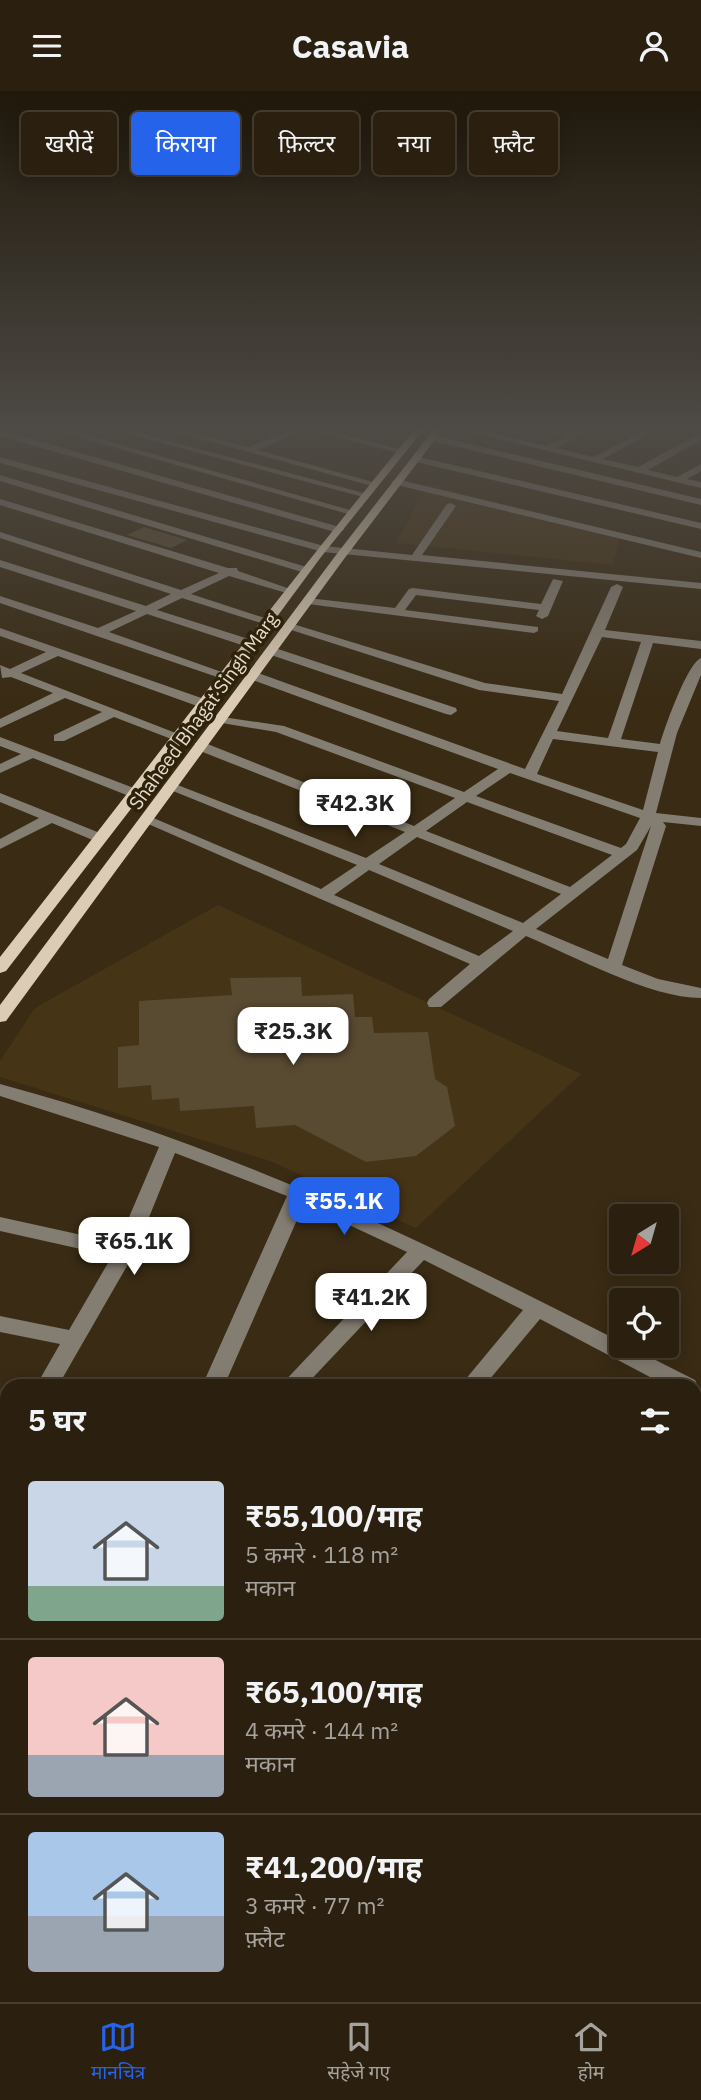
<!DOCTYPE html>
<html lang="hi">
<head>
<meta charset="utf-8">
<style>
	:root { --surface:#2b200f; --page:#332818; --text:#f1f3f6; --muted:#a6a39e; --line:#473e2f; --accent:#2563eb }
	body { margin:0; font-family:"IBM Plex Sans","Noto Sans Devanagari",sans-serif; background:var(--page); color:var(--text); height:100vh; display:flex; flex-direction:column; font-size:26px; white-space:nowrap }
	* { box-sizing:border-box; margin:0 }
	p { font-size:23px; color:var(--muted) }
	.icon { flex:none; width:38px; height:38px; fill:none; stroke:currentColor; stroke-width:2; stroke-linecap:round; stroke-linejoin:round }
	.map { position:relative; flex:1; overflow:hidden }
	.sheet { position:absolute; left:0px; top:1288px; width:702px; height:623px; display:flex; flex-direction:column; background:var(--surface); border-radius:21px 21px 0 0; box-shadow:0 4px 18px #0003,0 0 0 2px var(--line) }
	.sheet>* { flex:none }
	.guide { position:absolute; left:21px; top:21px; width:660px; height:63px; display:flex; gap:14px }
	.needle { width:46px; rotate:217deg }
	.tools { position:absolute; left:609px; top:1113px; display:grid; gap:14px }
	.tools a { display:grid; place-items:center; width:70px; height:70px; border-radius:7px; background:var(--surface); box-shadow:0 4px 18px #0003,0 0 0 2px var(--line); font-size:35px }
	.price { position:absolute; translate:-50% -60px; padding:0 16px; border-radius:14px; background:#fff; color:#222; font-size:23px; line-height:46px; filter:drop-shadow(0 2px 4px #0008) }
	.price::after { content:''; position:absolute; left:50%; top:42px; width:21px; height:16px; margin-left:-10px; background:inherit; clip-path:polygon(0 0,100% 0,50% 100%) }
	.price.active { background:var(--accent); color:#fff }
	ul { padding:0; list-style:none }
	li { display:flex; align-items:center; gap:21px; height:175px; padding:0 28px }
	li+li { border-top:2px solid var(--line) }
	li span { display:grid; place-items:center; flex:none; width:196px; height:140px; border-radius:7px; color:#555 }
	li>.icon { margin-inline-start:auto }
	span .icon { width:84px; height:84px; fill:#fffc; stroke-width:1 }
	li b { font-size:30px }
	h2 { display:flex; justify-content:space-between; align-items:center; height:84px; padding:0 28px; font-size:30px }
	.tag { padding:0 24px; border-radius:7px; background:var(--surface); box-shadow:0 4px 18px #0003,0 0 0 2px var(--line); font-size:24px; line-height:63px }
	.tag.active { background:var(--accent); color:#fff }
	header { display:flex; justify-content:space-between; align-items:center; height:91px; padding:0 28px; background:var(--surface); font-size:32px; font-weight:700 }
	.dock { display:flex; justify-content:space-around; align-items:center; height:98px; border-top:2px solid var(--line); background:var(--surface); font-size:19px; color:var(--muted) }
	.dock a { display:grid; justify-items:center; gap:4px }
	.dock .active { color:var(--accent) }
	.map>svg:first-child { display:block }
	.built { fill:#463416 }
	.building { fill:#594a32 }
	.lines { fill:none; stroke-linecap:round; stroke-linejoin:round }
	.minor { fill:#847d72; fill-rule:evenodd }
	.major { fill:#dcccb5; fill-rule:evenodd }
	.labels { text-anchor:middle; stroke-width:7; stroke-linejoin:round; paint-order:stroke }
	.far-street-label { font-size:19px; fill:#e5dcce; stroke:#2f220a }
</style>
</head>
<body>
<header><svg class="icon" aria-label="menu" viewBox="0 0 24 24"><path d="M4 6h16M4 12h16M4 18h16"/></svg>Casavia<svg class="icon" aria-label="person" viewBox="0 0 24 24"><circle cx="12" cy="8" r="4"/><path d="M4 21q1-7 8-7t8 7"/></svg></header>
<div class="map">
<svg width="701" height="1911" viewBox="0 0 701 1911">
	<rect width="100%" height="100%" fill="#392b14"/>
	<g class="built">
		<polygon points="428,393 620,444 613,474 396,452"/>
		<polygon points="218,814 581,983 416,1137 270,1070 0,986 0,970 35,917"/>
	</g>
	<g class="building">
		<polygon points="144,436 187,449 171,457 127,444"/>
		<polygon points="301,886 302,905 353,903 355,926 372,926 374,942 428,941 435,988 447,996 455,1035 416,1065 366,1071 295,1034 256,1037 254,1015 180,1020 179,1007 152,1009 151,994 118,997 118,956 139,954 139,910 232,904 230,887"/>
	</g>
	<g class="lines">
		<g class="minor">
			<polygon points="50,338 65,338 357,421 348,423"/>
			<polygon points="110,338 125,338 371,404 363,406"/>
			<polygon points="165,338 180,338 248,356 293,338 305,338 258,359 380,393 372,395"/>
			<polygon points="308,338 324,338 407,360 402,363"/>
			<polygon points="458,338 475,338 547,355 566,346 541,338 574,342 581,338 593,338 557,357 593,366 647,338 658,338 603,368 638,376 701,342 701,349 648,379 677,386 701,373 701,380 687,388 701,391 701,397"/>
			<polygon points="0,339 343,437 344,439 335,441 0,345"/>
			<polygon points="432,344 701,408 701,414 429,349 427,347"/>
			<polygon points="415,365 701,432 701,438 412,370 412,366"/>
			<polygon points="0,366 324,455 412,464 447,413 451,412 456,415 422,464 701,492 701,498 323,461 0,372"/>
			<polygon points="0,384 310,477 311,479 302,481 0,390"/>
			<polygon points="396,388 701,461 701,467 393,393 391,391"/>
			<polygon points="0,408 228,477 237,477 238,480 296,500 290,503 229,485 191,503 271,529 273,531 267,534 182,507 157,519 255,550 257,553 251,557 147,523 109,541 233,585 231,588 223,588 0,512 0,505 98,537 136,520 0,476 0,469 146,515 171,503 0,447 0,441 181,499 219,482 0,414"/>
			<polygon points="553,488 563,490 548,525 542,528 536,525 539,519 416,504 405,519 538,536 538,540 534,542 308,513 302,510 308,507 395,517 409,498 413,497 541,513"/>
			<path d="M617 493 623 496 605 539 701 550V558L653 552 621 648 660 653C665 636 687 573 701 567V584L677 642 656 722 701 727V735L663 731 666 735 622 874 658 888 701 897V907C650 907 574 865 526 845L441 916H429L427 912 429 908 470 873 139 729 141 726H151L321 798 357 774 163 696 165 693H175L366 767 405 741 195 658V652H205L414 735 455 707 276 641 216 631V625L284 635 464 701 498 678 250 588V582H258L525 678 559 610 479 599 285 537V533H293L485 592 562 603 611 496ZM602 546 641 551 608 647 557 640ZM553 648 658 661 643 719 537 683ZM510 682 640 727 626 753 621 757 476 705ZM467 711 612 764 570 796 426 740ZM651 735 608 868 536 838 637 759ZM417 746 561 803 523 832 379 773ZM369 779 513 840 479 865 334 804Z"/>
			<polygon points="0,537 210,610 211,613 210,616 200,616 58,565 21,582 186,646 179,650 174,649 114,626 64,650 54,650 54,644 102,621 65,607 0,637 0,628 53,602 11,586 2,587 0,574 10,578 46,561 0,545"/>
			<polygon points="272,556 456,617 457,620 451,624 446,623 268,563 268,557"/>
			<polygon points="0,646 139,699 141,702 134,706 129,705 33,667 0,682 0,673 21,663 0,655"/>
			<polygon points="0,702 105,744 107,747 100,751 95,750 52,732 0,758 0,748 39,727 0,711"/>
			<path d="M0 993C221 1052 418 1147 621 1251V1255H628L695 1289 698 1295 695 1301V1295H667L540 1228 484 1295H460L523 1219 424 1169 305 1295H280L407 1161 304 1113 224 1295H202L287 1105 175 1062 135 1161 58 1295H36L60 1253 0 1241V1225L69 1239 112 1165 0 1140V1126L118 1152 159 1056 0 1005Z"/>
			<polygon points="701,1300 701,1324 695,1326 695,1302"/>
			<polygon points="7,1355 7,1384 0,1387 0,1357"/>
			<polygon points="695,1545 701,1548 701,1573 695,1570"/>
			<polygon points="7,1646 7,1679 0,1682 0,1649"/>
			<polygon points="0,1689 7,1692 7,1720 0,1717"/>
			<polygon points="695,1855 701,1857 701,1887 695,1885"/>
			<polygon points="345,1904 375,1904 374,1911 344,1911"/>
		</g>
		<g class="major">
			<path d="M415 338H424L321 466 231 588 6 880 0 882V866C138 690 273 511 415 338Z"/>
			<polygon points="434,338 443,338 344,468 6,930 0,931 0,914 336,464"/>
		</g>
	</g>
	<linearGradient id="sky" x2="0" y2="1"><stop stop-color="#1f180b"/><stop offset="0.56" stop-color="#4e4a45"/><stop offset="1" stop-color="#4e4a45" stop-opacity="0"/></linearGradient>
	<rect width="701" height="606" fill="url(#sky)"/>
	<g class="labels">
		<g class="far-street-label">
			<text transform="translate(203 620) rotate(-54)" y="7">Shaheed Bhagat Singh Marg</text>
		</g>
	</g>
</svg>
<div class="tools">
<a><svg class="needle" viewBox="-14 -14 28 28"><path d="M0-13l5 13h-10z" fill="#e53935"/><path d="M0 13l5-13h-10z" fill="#a6a39e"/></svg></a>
<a><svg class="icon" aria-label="locate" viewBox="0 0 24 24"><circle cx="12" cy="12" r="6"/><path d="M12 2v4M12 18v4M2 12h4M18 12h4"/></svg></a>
</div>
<b class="price" style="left:355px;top:748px">₹42.3K</b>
<b class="price" style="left:293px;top:976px">₹25.3K</b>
<b class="price active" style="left:344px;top:1146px">₹55.1K</b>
<b class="price" style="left:134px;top:1186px">₹65.1K</b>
<b class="price" style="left:371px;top:1242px">₹41.2K</b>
<div class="guide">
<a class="tag">खरीदें</a>
<a class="tag active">किराया</a>
<a class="tag">फ़िल्टर</a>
<a class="tag">नया</a>
<a class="tag">फ़्लैट</a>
</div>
<section class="sheet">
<h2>5 घर<svg class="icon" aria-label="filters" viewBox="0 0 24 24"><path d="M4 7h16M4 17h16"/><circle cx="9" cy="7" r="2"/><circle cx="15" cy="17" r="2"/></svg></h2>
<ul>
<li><span style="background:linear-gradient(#c9d6e8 75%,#7fa58c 0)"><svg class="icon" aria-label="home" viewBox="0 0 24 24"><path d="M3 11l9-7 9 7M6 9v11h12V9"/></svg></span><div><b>₹55,100/माह</b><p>5 कमरे · 118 m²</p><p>मकान</p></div></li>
<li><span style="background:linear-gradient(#f6c9c9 70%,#9aa5b1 0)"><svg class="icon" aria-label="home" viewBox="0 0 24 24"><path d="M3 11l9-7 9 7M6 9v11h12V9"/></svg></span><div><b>₹65,100/माह</b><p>4 कमरे · 144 m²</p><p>मकान</p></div></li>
<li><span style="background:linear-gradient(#a9c7e8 60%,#9aa5b1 0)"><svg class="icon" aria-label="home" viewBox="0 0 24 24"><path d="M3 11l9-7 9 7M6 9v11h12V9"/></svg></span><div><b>₹41,200/माह</b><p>3 कमरे · 77 m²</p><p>फ़्लैट</p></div></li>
</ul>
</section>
</div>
<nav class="dock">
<a class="active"><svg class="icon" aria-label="map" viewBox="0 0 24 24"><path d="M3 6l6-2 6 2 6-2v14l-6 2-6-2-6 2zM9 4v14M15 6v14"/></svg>मानचित्र</a>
<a><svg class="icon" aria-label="saved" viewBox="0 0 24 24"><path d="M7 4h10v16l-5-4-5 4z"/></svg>सहेजे गए</a>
<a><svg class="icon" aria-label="home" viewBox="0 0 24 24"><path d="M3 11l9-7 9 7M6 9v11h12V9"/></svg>होम</a>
</nav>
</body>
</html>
